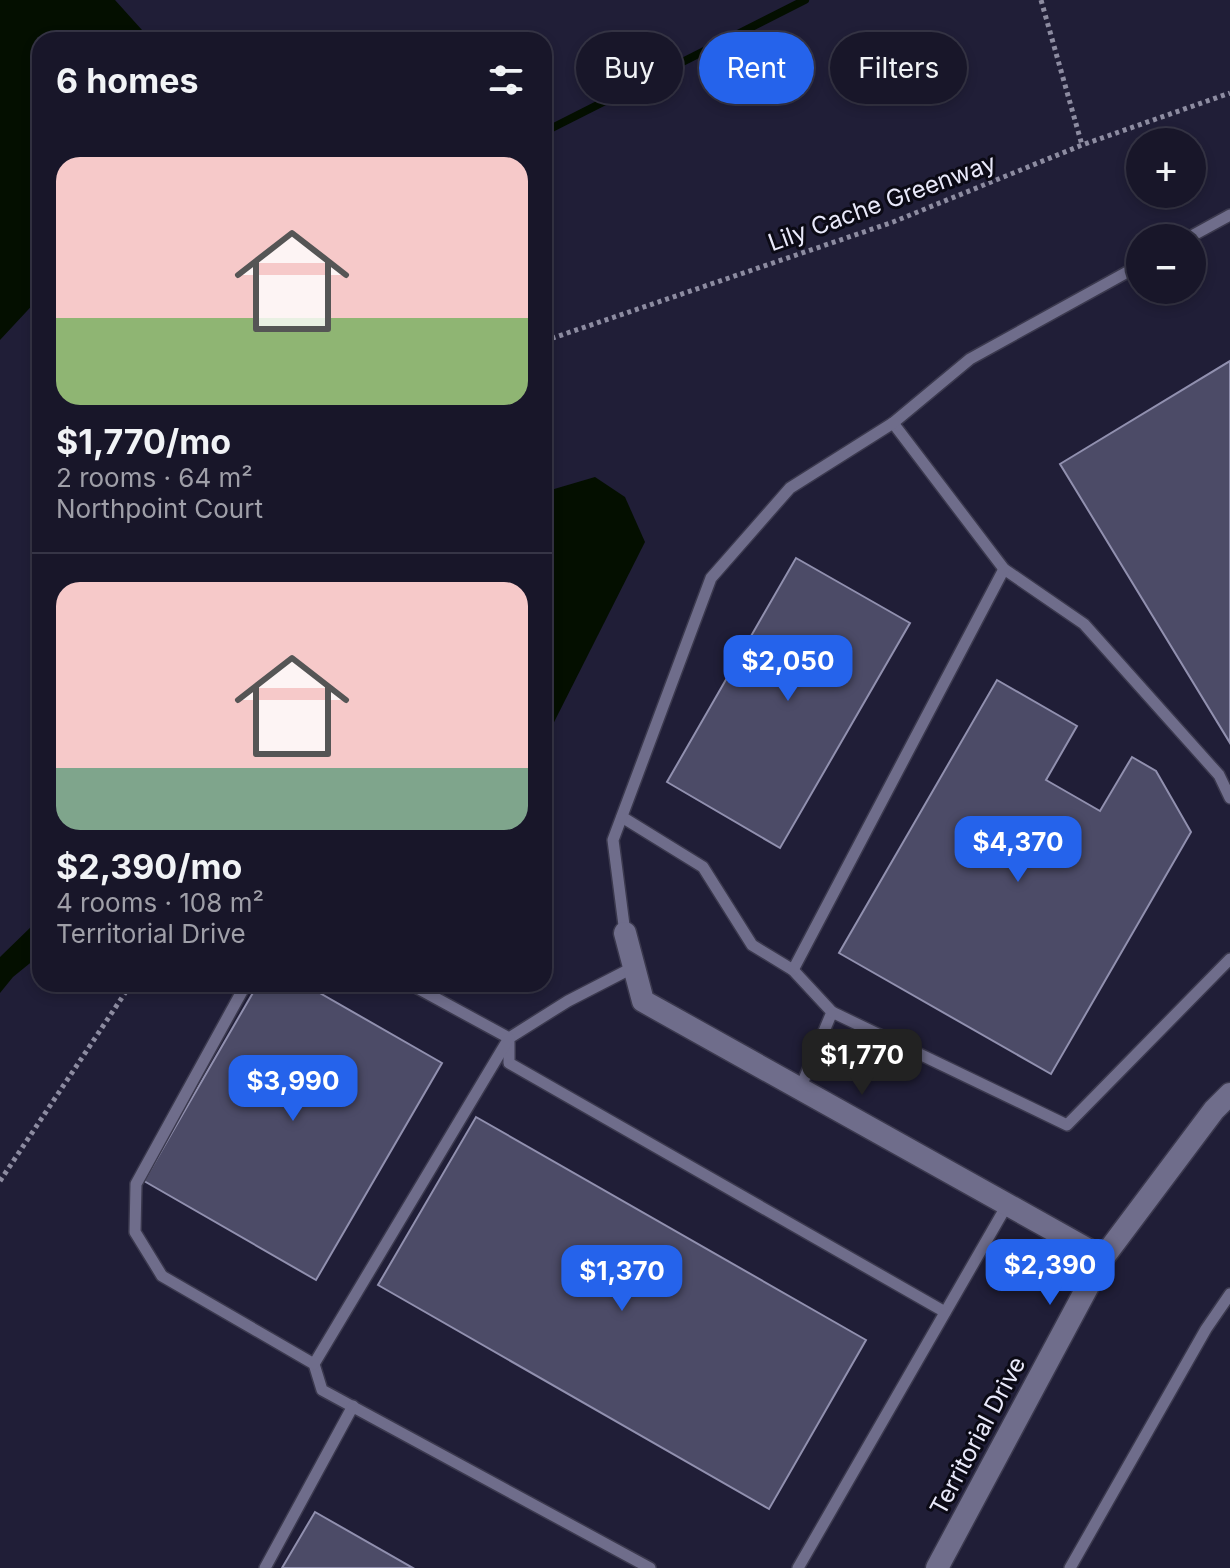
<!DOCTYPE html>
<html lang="en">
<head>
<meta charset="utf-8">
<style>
	:root { --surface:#181629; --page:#211f31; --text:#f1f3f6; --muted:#9f9fa8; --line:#363546; --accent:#2563eb }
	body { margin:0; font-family:Inter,sans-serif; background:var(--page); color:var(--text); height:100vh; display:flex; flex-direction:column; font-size:30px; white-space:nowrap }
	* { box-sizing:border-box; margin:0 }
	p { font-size:26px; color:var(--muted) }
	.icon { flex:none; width:44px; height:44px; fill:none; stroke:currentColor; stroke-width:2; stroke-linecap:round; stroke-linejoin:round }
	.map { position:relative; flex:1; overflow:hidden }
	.sheet { position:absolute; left:32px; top:32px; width:520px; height:960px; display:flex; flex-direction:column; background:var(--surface); border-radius:24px; box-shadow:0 4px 12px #0003,0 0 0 2px var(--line) }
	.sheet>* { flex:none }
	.top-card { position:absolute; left:576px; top:32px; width:534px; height:72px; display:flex; gap:16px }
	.buttons { position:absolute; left:1126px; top:128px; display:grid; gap:16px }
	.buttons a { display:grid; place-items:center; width:80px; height:80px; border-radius:50%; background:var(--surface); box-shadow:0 4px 12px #0003,0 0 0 2px var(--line); font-size:40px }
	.price { position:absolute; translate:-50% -68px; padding:0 18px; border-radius:16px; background:var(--accent); color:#fff; font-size:26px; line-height:52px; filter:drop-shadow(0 2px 4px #0008) }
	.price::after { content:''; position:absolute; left:50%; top:48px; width:24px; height:18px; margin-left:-12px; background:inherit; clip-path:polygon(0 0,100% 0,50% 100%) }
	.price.current { background:#222; color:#fff }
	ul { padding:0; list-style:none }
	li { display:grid; align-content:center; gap:16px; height:424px; padding:0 24px }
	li+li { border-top:2px solid var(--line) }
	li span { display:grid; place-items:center; height:248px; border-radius:24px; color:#555 }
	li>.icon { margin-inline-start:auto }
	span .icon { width:144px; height:144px; fill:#fffc; stroke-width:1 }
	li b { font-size:34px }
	h2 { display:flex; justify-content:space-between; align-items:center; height:96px; padding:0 24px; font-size:34px }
	.pill { padding:0 28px; border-radius:36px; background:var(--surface); box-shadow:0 4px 12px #0003,0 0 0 2px var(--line); font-size:28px; line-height:72px }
	.pill.current { background:var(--accent); color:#fff }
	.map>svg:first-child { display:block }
	.water { fill:#040f00 }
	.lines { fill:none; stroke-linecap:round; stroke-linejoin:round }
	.stream { stroke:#040f00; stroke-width:8 }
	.building { fill:#4c4b67; stroke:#9190af; stroke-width:2 }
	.lane-casing { stroke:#3b394e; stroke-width:14 }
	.street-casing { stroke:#3b394e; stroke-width:25 }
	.path { stroke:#8d8ca1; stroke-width:5; stroke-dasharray:4 4; stroke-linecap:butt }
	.lane { stroke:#6f6d8b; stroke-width:11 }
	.street { stroke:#6f6d8b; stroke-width:22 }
	.labels { text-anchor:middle; stroke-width:6; stroke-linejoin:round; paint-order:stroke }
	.street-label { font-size:24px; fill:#e9e9fa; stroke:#0b0a15 }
</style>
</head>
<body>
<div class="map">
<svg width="1230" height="1568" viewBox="0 0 1230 1568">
	<rect width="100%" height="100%" fill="#201e37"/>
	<g class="water">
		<polygon points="0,0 115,0 151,40 40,40 40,297 0,340"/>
		<polygon points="595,477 625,497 645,542 544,742 544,492"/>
		<polygon points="40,915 40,955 13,977 0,993 0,957 35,923"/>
	</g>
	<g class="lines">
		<polyline class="stream" points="544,132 805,0"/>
	</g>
	<g class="building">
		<polygon points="1230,361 1230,743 1060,464"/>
		<polygon points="796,558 910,623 780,848 667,782"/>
		<polygon points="997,680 1077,726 1046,780 1100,811 1132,757 1156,771 1191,832 1051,1074 839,953"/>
		<polygon points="258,984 304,984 442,1063 316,1280 144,1181"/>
		<polygon points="476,1117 866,1340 769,1509 378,1285"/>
		<polygon points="315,1512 413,1568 282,1568"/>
	</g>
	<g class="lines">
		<defs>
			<g id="lane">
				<polyline points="1188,238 1230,215"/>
				<polyline points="893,423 1004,569 1084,624 1219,775 1230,798"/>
				<polyline points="622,817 703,867 752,945 793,970 832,1012 800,1089"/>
				<polyline points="625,933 613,840 711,578 790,488 893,423 970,359 1140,265"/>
				<polyline points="634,967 568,1001 509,1038 509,1063 945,1312"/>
				<polyline points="793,970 1004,569"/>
				<polyline points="246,984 136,1184 135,1232 162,1276 314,1364 322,1390 650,1568"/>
				<polyline points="832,1012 1067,1125 1230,959"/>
				<polyline points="314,1364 509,1038 410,984"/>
				<polyline points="265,1568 353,1406"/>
				<polyline points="798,1568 1007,1205"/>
				<polyline points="1070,1568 1206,1329 1230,1294"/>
			</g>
			<g id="street">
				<polyline points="625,933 643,1001 1103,1258"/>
				<polyline points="937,1568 1103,1258 1214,1110 1230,1094"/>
			</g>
		</defs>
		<use href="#lane" class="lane-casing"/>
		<use href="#street" class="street-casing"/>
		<g class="path">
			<polyline points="1041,0 1082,145"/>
			<polyline points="544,341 893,222 1082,145 1230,93"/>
			<polyline points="0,1181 131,984"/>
		</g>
		<use href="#lane" class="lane"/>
		<use href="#street" class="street"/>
	</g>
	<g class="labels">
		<g class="street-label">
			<text transform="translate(882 203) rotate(-20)" y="8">Lily Cache Greenway</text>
			<text transform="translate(978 1436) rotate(-62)" y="8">Territorial Drive</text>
		</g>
	</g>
</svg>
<div class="buttons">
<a>+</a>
<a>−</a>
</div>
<b class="price" style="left:788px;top:703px">$2,050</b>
<b class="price" style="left:1018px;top:884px">$4,370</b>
<b class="price current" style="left:862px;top:1097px">$1,770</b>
<b class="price" style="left:293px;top:1123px">$3,990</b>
<b class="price" style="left:1050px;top:1307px">$2,390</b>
<b class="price" style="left:622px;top:1313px">$1,370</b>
<div class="top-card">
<a class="pill">Buy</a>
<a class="pill current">Rent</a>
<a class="pill">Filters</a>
</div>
<section class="sheet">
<h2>6 homes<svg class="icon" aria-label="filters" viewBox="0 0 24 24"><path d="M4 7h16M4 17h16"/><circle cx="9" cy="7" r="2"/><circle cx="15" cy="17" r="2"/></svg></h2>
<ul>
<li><span style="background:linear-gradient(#f6c9c9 65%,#8fb573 0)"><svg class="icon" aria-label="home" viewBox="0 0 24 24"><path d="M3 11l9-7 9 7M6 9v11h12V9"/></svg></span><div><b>$1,770/mo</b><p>2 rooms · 64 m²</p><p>Northpoint Court</p></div></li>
<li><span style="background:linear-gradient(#f6c9c9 75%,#7fa58c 0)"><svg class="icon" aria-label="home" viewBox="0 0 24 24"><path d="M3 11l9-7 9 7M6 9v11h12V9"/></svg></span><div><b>$2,390/mo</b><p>4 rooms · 108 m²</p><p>Territorial Drive</p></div></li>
</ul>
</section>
</div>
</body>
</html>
